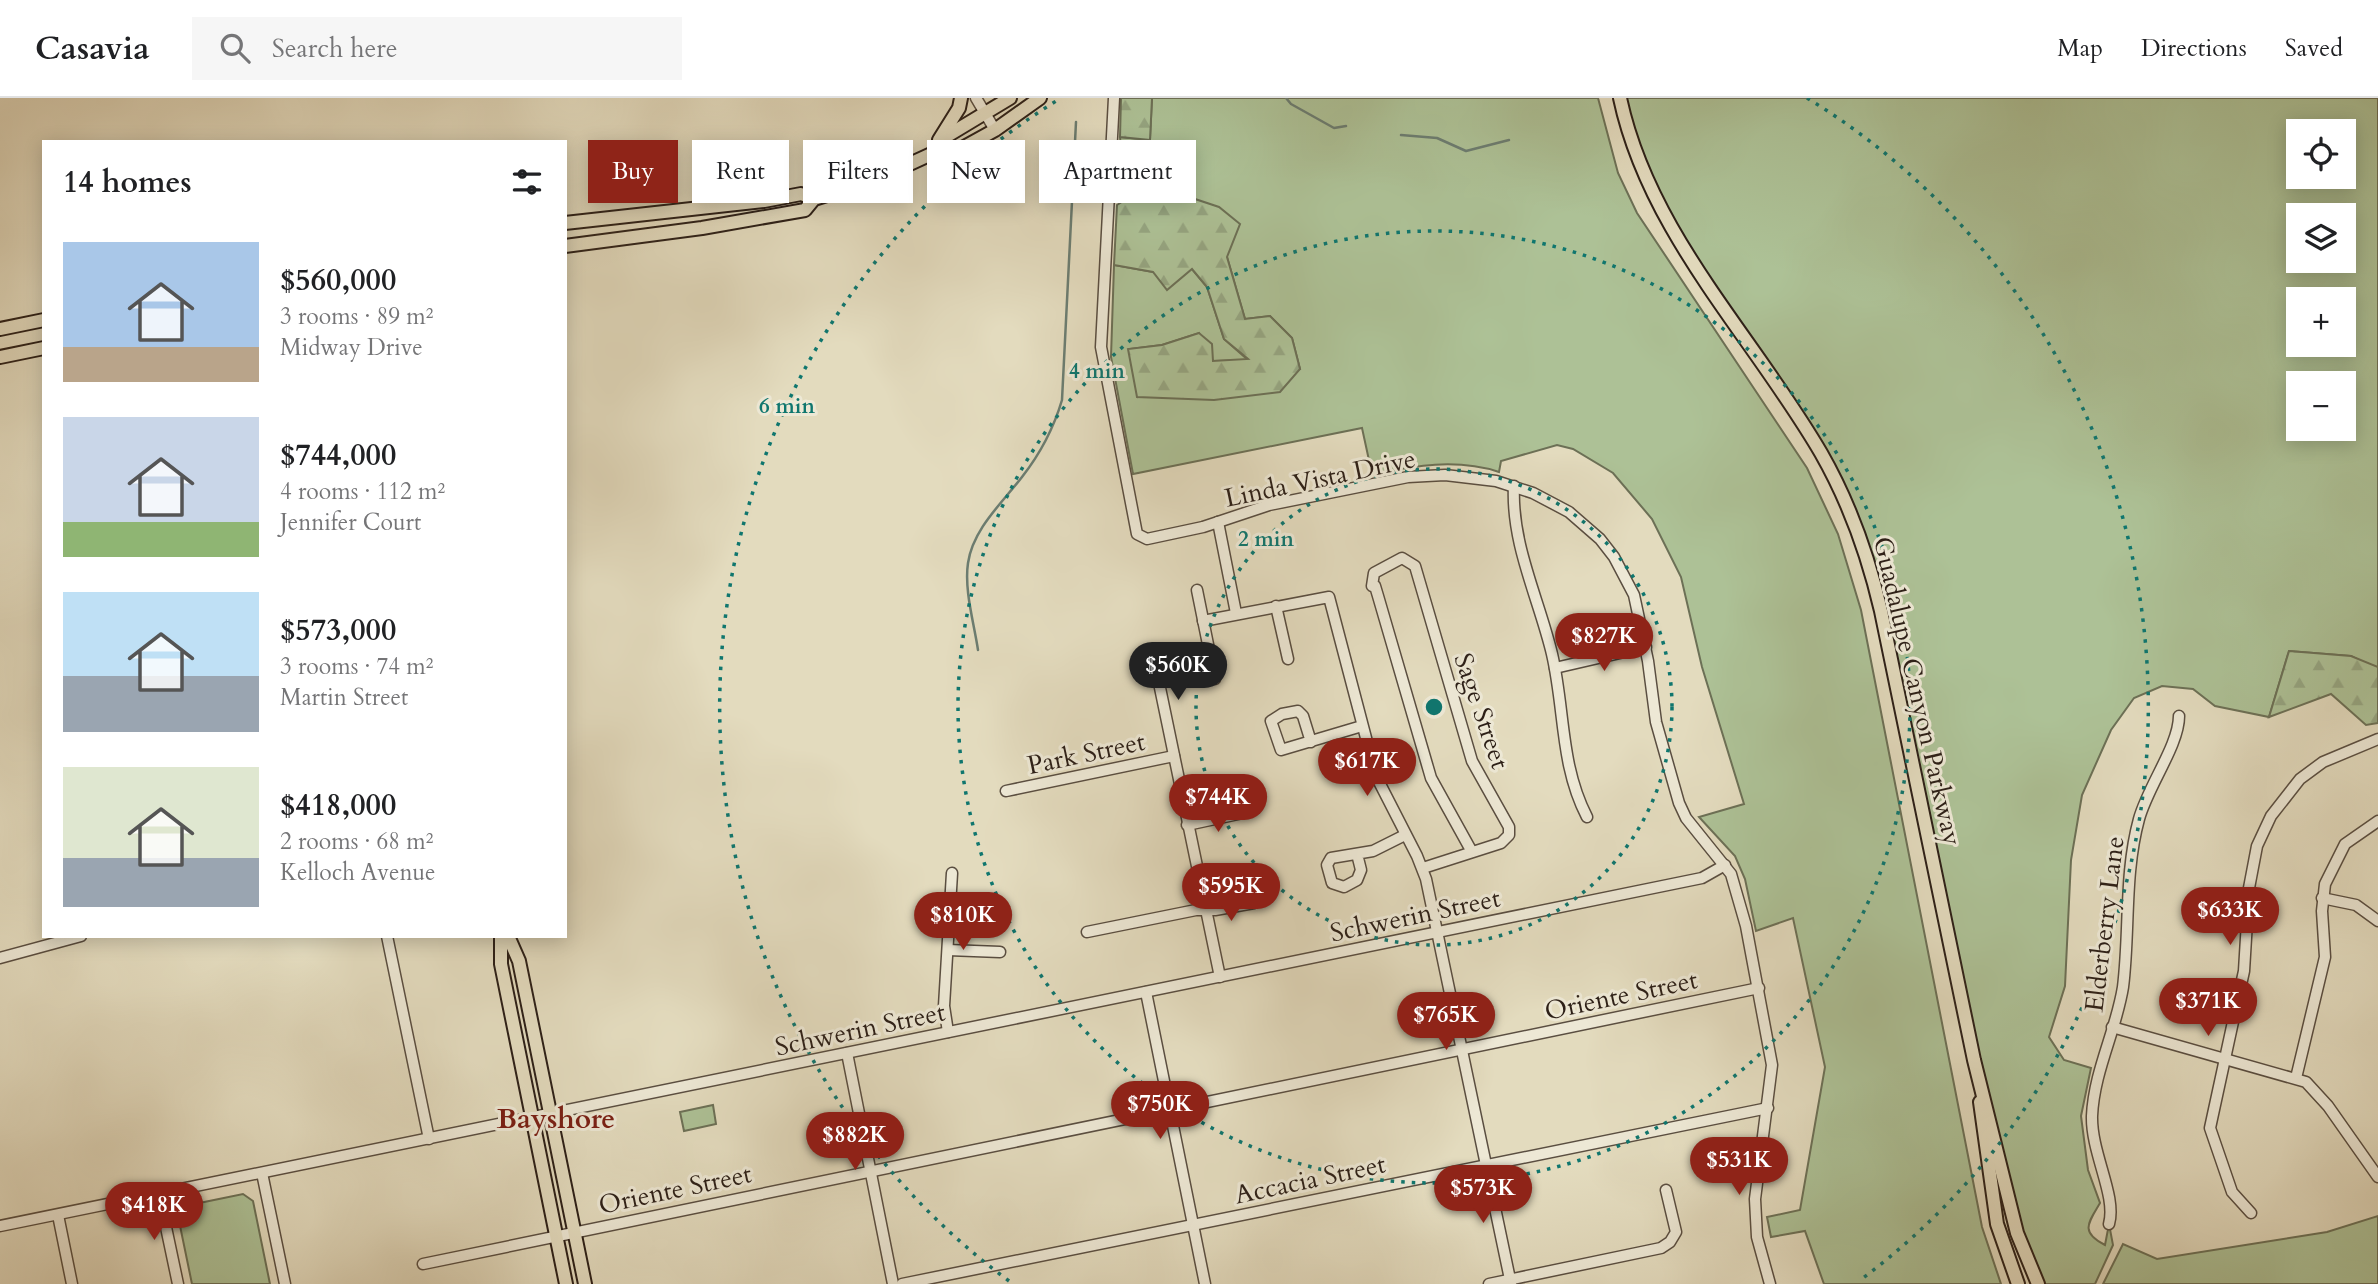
<!DOCTYPE html>
<html lang="en">
<head>
<meta charset="utf-8">
<style>
	:root { --surface:#fff; --page:#f6f6f6; --text:#202124; --muted:#757577; --line:#e0e0e0; --accent:#8f2418 }
	body { margin:0; font-family:Cardo,serif; background:var(--page); color:var(--text); height:100vh; display:flex; flex-direction:column; font-size:26px; white-space:nowrap }
	* { box-sizing:border-box; margin:0 }
	p { font-size:23px; color:var(--muted) }
	.icon { flex:none; width:38px; height:38px; fill:none; stroke:currentColor; stroke-width:2; stroke-linecap:round; stroke-linejoin:round }
	.map { position:relative; flex:1; overflow:hidden }
	.details { position:absolute; left:42px; top:42px; width:525px; height:798px; display:flex; flex-direction:column; background:var(--surface); border-radius:0px; box-shadow:0 4px 18px #0003 }
	.details>* { flex:none }
	.banner { position:absolute; left:588px; top:42px; width:665px; height:63px; display:flex; gap:14px }
	.tools { position:absolute; left:2286px; top:21px; display:grid; gap:14px }
	.tools a { display:grid; place-items:center; width:70px; height:70px; border-radius:0px; background:var(--surface); box-shadow:0 4px 18px #0003; font-size:35px }
	.price { position:absolute; translate:-50% -60px; padding:0 16px; border-radius:24px; background:var(--accent); color:#fff; font-size:23px; line-height:46px; filter:drop-shadow(0 2px 4px #0008) }
	.price::after { content:''; position:absolute; left:50%; top:42px; width:21px; height:16px; margin-left:-10px; background:inherit; clip-path:polygon(0 0,100% 0,50% 100%) }
	.price.current { background:#222; color:#fff }
	ul { padding:0; list-style:none }
	li { display:flex; align-items:center; gap:21px; height:175px; padding:0 21px }
	li span { display:grid; place-items:center; flex:none; width:196px; height:140px; border-radius:0px; color:#555 }
	li>.icon { margin-inline-start:auto }
	span .icon { width:84px; height:84px; fill:#fffc; stroke-width:1 }
	li b { font-size:30px }
	h2 { display:flex; justify-content:space-between; align-items:center; height:84px; padding:0 21px; font-size:30px }
	.tag { padding:0 24px; border-radius:0px; background:var(--surface); box-shadow:0 4px 18px #0003; font-size:24px; line-height:63px }
	.tag.current { background:var(--accent); color:#fff }
	header { display:flex; align-items:center; gap:42px; box-sizing:border-box; height:98px; padding:0 35px; background:var(--surface); border-bottom:2px solid var(--line) }
	header strong { font-size:33px }
	nav { display:flex; gap:38px; margin-inline-start:auto; font-size:24px }
	.search { width:490px; height:63px; background:var(--page); display:flex; align-items:center; gap:18px; box-sizing:border-box; padding:0 24px; border-radius:0px; color:var(--muted); font-size:26px }
	.map>svg:first-child { display:block }
	.green { fill:#adc196; stroke:#6c7056; stroke-width:2; fill-rule:evenodd }
	.forest { fill:url(#forest-firs); stroke:#6c7056; stroke-width:2 }
	.lines { fill:none; stroke-linecap:round; stroke-linejoin:round }
	.stream { stroke:#6c7d71; stroke-width:2.5 }
	.minor-casing { stroke:#5a4e41; stroke-width:13 }
	.major-casing { stroke:#2c1f17; stroke-width:16 }
	.minor { stroke:#ede8d5; stroke-width:10 }
	.major { stroke:#e3dbbe; stroke-width:12 }
	.ring { fill:none; stroke:#0f766e; stroke-width:3.5; stroke-dasharray:3.5 7 }
	.labels { text-anchor:middle; stroke-width:6; stroke-linejoin:round; paint-order:stroke }
	.street-label { font-size:26px; fill:#2c1f17; stroke:#ede8d5 }
	.neighbourhood-label { font-size:28px; font-weight:bold; fill:#7a1f14; stroke:#ede8d5 }
	.centre { fill:#0f766e; stroke:#ede8d5; stroke-width:3.5 }
	.ring-label { font-size:21px; text-anchor:middle; font-weight:bold; fill:#0f766e; stroke:#ede8d5; stroke-width:6; stroke-linejoin:round; paint-order:stroke }
</style>
</head>
<body>
<header>
<strong>Casavia</strong>
<div class="search"><svg class="icon" aria-label="search" viewBox="0 0 24 24"><circle cx="10" cy="10" r="6"/><path d="M15 15l6 6"/></svg>Search here</div>
<nav><a>Map</a><a>Directions</a><a>Saved</a></nav>
</header>
<div class="map">
<svg width="2378" height="1186" viewBox="0 0 2378 1186">
	<defs>
		<pattern id="forest-firs" width="22" height="20" patternUnits="userSpaceOnUse" patternTransform="scale(1.75)"><rect width="22" height="20" fill="#adc196"/><path d="M5 1l3.5 6h-7zM16 11l3.5 6h-7z" fill="#95a581"/></pattern>
	</defs>
	<rect width="100%" height="100%" fill="#e3dbbe"/>
	<filter id="stains"><feTurbulence type="fractalNoise" baseFrequency=".00286" numOctaves="4"/><feColorMatrix values="0 0 0 0 .2 0 0 0 0 .09 0 0 0 0 .02 0 0 0 .5 -.17"/></filter>
	<radialGradient id="worn" r=".72"><stop offset=".6" stop-color="#630" stop-opacity="0"/><stop offset="1" stop-color="#630" stop-opacity=".3"/></radialGradient>
	<g class="green">
		<path d="M1152 0H1598L1618 75 1637 115 1807 370 1838 436 1861 512 1982 1129 2001 1186H1824L1805 1133 1771 1139 1767 1119 1800 1112 1825 969 1793 820 1756 833 1745 781 1735 758 1699 719 1744 706 1702 569 1681 479 1652 421 1613 375 1573 351 1557 347 1501 363 1499 374C1456 360 1414 368 1372 376L1362 330 1133 376 1111 259 1114 167 1153 174 1192 171 1207 189 1224 241 1248 262 1213 263 1199 235 1162 247 1129 251 1138 299 1300 271 1292 240 1270 218 1245 221 1227 159 1180 95 1123 77 1120 39 1150 42Z"/>
		<path d="M1620 0H2378V569L2375 570 2351 558 2289 553 2269 619 2215 608 2193 591 2162 588 2134 600 2111 632 2082 697 2071 762 2065 888 2049 939 2064 962 2091 970 2081 1018 2088 1072 2100 1105C2089 1124 2079 1134 2105 1147L2109 1126 2113 1147 2095 1186H2038L2020 1146 1881 513 1830 371 1674 133ZM2298 33H2343V79H2298ZM2298 117H2343V163H2298ZM2298 201H2343V247H2298ZM2298 285H2343V331H2298Z"/>
		<polygon points="713,1007 716,1026 684,1033 680,1014"/>
		<polygon points="243,1096 253,1103 270,1186 192,1186 178,1118 185,1108"/>
		<polygon points="2378,1118 2378,1186 2103,1186 2123,1146 2157,1161 2327,1134"/>
	</g>
	<g class="forest">
		<polygon points="1121,0 1152,0 1150,42 1120,39"/>
		<polygon points="1150,86 1219,109 1240,126 1227,159 1245,221 1270,218 1292,240 1300,271 1280,294 1214,302 1137,299 1128,251 1162,247 1199,235 1212,246 1213,263 1248,261 1224,241 1207,189 1192,171 1167,192 1153,174 1114,167 1117,107"/>
		<polygon points="2289,553 2351,558 2378,569 2378,625 2366,627 2331,596 2269,619"/>
	</g>
	<g class="lines">
		<g class="stream">
			<polyline points="1286,0 1291,6 1334,30 1346,28"/>
			<polyline points="1401,37 1437,40 1466,53 1509,42"/>
			<path d="M978 552C974 525 964 492 968 465 973 431 1002 405 1022 379 1040 356 1054 329 1062 302L1076 24"/>
		</g>
		<defs>
			<g id="minor">
				<polyline points="976,0 995,32"/>
				<polyline points="1114,0 1101,249 1137,436 1147,441 1203,429 1269,407 1408,379 1445,377 1496,383 1533,395 1569,414 1600,441 1614,459 1634,497 1648,563 1656,624 1679,705 1686,720 1731,776 1746,828 1772,967 1755,1101 1757,1139 1770,1186"/>
				<path d="M1514 388C1511 446 1539 501 1552 556 1565 612 1560 667 1587 719"/>
				<polyline points="1218,424 1236,515"/>
				<polyline points="1197,492 1215,581"/>
				<polyline points="1276,508 1288,561"/>
				<polyline points="1203,523 1329,499 1376,678 1417,758 1426,781 1511,1186"/>
				<polyline points="1153,556 1220,879"/>
				<polyline points="1555,570 1646,549"/>
				<polyline points="1311,644 1303,618 1298,613 1282,616 1271,623 1281,652 1362,628"/>
				<polyline points="1006,693 1174,658"/>
				<polyline points="1187,727 1243,715"/>
				<polyline points="1357,756 1361,772 1357,782 1344,789 1332,785 1327,767 1331,760 1373,753 1405,737"/>
				<polyline points="1423,770 1501,745 1509,737 1509,729 1472,663 1415,468 1402,460 1374,475 1372,488 1375,488 1378,498 1431,680 1472,754"/>
				<polyline points="2322,800 2356,807 2378,823"/>
				<polyline points="1087,834 1196,812 1215,812 1254,805"/>
				<polyline points="387,838 429,1041"/>
				<polyline points="948,852 1000,854"/>
				<polyline points="0,860 81,838"/>
				<polyline points="1146,894 1205,1186"/>
				<polyline points="2112,929 2306,984 2328,1008 2378,1079"/>
				<polyline points="948,934 944,908 952,775"/>
				<polyline points="847,955 893,1186"/>
				<polyline points="2296,980 2325,859 2322,813 2325,786 2345,746 2378,723"/>
				<polyline points="262,1075 285,1186"/>
				<polyline points="159,1096 178,1186"/>
				<polyline points="2251,1115 2232,1094 2210,1030 2244,873 2249,790 2257,748 2271,718 2300,681 2323,664 2378,641"/>
				<polyline points="58,1117 72,1186"/>
				<path d="M2109 1126C2117 1098 2091 1055 2092 1018 2094 973 2116 933 2123 889 2130 833 2124 776 2139 721 2148 688 2179 647 2179 618"/>
				<polyline points="0,1128 1702,780 1725,767"/>
				<polyline points="423,1166 1759,890"/>
				<polyline points="902,1186 1768,1010"/>
				<polyline points="1489,1186 1661,1150 1670,1144 1676,1134 1666,1092"/>
			</g>
			<g id="major">
				<path d="M1620 0C1649 136 1753 238 1821 355 1849 404 1868 457 1881 513L1974 962 2017 1135 2038 1186"/>
				<polyline points="939,42 959,10 961,0"/>
				<polyline points="940,52 947,38 1010,0"/>
				<polyline points="565,125 764,103 801,96 814,101"/>
				<polyline points="565,148 702,130 805,112 814,101 877,81 940,52 957,53 995,32 1040,0"/>
				<polyline points="0,231 44,222"/>
				<polyline points="0,259 44,250"/>
				<polyline points="501,838 501,866 566,1186"/>
				<polyline points="508,838 519,863 585,1186"/>
				<polyline points="1980,1004 1997,1126 2018,1186"/>
			</g>
		</defs>
		<use href="#minor" class="minor-casing"/>
		<use href="#major" class="major-casing"/>
		<use href="#minor" class="minor"/>
		<use href="#major" class="major"/>
	</g>
	<g class="ring">
		<circle cx="1434" cy="609" r="238"/>
		<circle cx="1434" cy="609" r="476"/>
		<path d="M1009 1183A714 714 0 0 1 1061 0M1807 0A714 714 0 0 1 1859 1183"/>
	</g>
	<g class="labels">
		<g class="street-label">
			<text transform="translate(1320 380) rotate(-12)" y="9">Linda Vista Drive</text>
			<text transform="translate(1918 593) rotate(77)" y="9">Guadalupe Canyon Parkway</text>
			<text transform="translate(1482 613) rotate(71)" y="9">Sage Street</text>
			<text transform="translate(1086 655) rotate(-12)" y="9">Park Street</text>
			<text transform="translate(1415 817) rotate(-12)" y="9">Schwerin Street</text>
			<text transform="translate(2104 826) rotate(-83)" y="9">Elderberry Lane</text>
			<text transform="translate(1621 897) rotate(-12)" y="9">Oriente Street</text>
			<text transform="translate(860 931) rotate(-12)" y="9">Schwerin Street</text>
			<text transform="translate(1310 1081) rotate(-12)" y="9">Accacia Street</text>
			<text transform="translate(675 1091) rotate(-12)" y="9">Oriente Street</text>
		</g>
		<g class="neighbourhood-label">
			<text x="556" y="1030">Bayshore</text>
		</g>
	</g>
	<circle cx="1434" cy="609" r="10" class="centre"/>
	<g class="ring-label">
		<text x="1097" y="280">4 min</text>
		<text x="787" y="315">6 min</text>
		<text x="1266" y="448">2 min</text>
	</g>
	<rect width="100%" height="100%" filter="url(#stains)"/>
	<rect width="100%" height="100%" fill="url(#worn)"/>
</svg>
<div class="tools">
<a><svg class="icon" aria-label="locate" viewBox="0 0 24 24"><circle cx="12" cy="12" r="6"/><path d="M12 2v4M12 18v4M2 12h4M18 12h4"/></svg></a>
<a><svg class="icon" aria-label="layers" viewBox="0 0 24 24"><path d="M12 4l9 5-9 5-9-5zM3 14l9 5 9-5"/></svg></a>
<a>+</a>
<a>−</a>
</div>
<b class="price" style="left:1604px;top:575px">$827K</b>
<b class="price current" style="left:1178px;top:604px">$560K</b>
<b class="price" style="left:1367px;top:700px">$617K</b>
<b class="price" style="left:1218px;top:736px">$744K</b>
<b class="price" style="left:1231px;top:825px">$595K</b>
<b class="price" style="left:2230px;top:849px">$633K</b>
<b class="price" style="left:963px;top:854px">$810K</b>
<b class="price" style="left:2208px;top:940px">$371K</b>
<b class="price" style="left:1446px;top:954px">$765K</b>
<b class="price" style="left:1160px;top:1043px">$750K</b>
<b class="price" style="left:855px;top:1074px">$882K</b>
<b class="price" style="left:1739px;top:1099px">$531K</b>
<b class="price" style="left:1483px;top:1127px">$573K</b>
<b class="price" style="left:154px;top:1144px">$418K</b>
<div class="banner">
<a class="tag current">Buy</a>
<a class="tag">Rent</a>
<a class="tag">Filters</a>
<a class="tag">New</a>
<a class="tag">Apartment</a>
</div>
<section class="details">
<h2>14 homes<svg class="icon" aria-label="filters" viewBox="0 0 24 24"><path d="M4 7h16M4 17h16"/><circle cx="9" cy="7" r="2"/><circle cx="15" cy="17" r="2"/></svg></h2>
<ul>
<li><span style="background:linear-gradient(#a9c7e8 75%,#b9a48a 0)"><svg class="icon" aria-label="home" viewBox="0 0 24 24"><path d="M3 11l9-7 9 7M6 9v11h12V9"/></svg></span><div><b>$560,000</b><p>3 rooms · 89 m²</p><p>Midway Drive</p></div></li>
<li><span style="background:linear-gradient(#c9d6e8 75%,#8fb573 0)"><svg class="icon" aria-label="home" viewBox="0 0 24 24"><path d="M3 11l9-7 9 7M6 9v11h12V9"/></svg></span><div><b>$744,000</b><p>4 rooms · 112 m²</p><p>Jennifer Court</p></div></li>
<li><span style="background:linear-gradient(#bfe0f5 60%,#9aa5b1 0)"><svg class="icon" aria-label="home" viewBox="0 0 24 24"><path d="M3 11l9-7 9 7M6 9v11h12V9"/></svg></span><div><b>$573,000</b><p>3 rooms · 74 m²</p><p>Martin Street</p></div></li>
<li><span style="background:linear-gradient(#dfe7d0 65%,#9aa5b1 0)"><svg class="icon" aria-label="home" viewBox="0 0 24 24"><path d="M3 11l9-7 9 7M6 9v11h12V9"/></svg></span><div><b>$418,000</b><p>2 rooms · 68 m²</p><p>Kelloch Avenue</p></div></li>
</ul>
</section>
</div>
</body>
</html>
